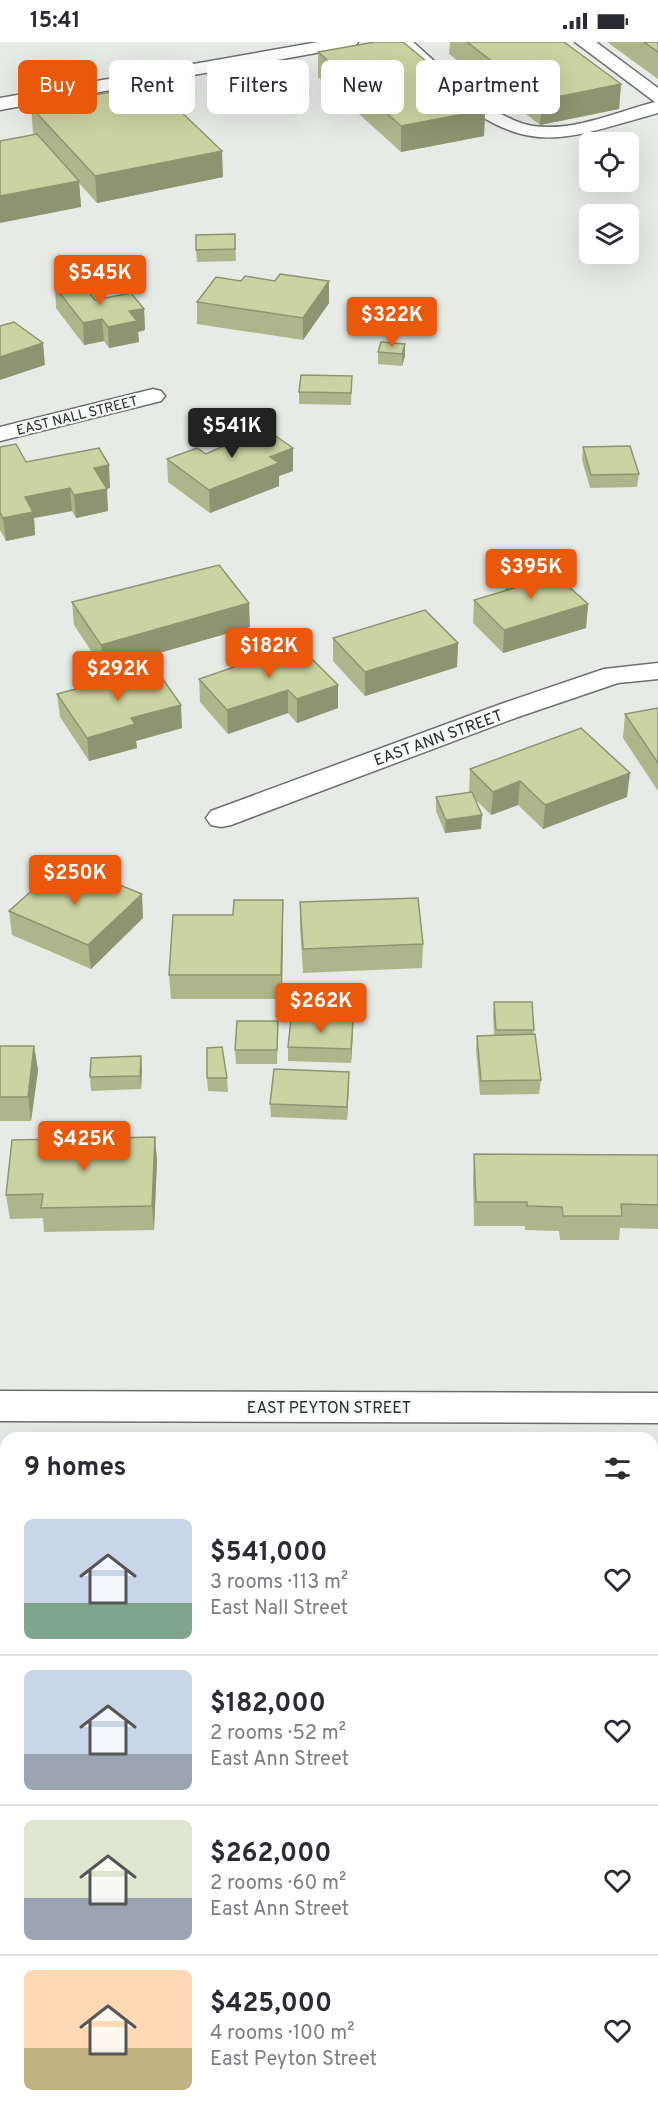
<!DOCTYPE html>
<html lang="en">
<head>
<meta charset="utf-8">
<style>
	:root { --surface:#fff; --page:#f2f2f3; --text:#2b2b33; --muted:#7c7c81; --line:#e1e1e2; --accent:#ea580c }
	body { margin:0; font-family:Overpass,sans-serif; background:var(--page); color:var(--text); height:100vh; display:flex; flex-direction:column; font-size:22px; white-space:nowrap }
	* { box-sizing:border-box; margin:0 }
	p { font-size:20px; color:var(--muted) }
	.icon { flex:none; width:33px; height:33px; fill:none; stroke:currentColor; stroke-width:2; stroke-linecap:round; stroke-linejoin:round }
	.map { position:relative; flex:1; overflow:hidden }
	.details { position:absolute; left:0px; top:1390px; width:658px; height:686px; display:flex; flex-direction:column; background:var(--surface); border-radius:18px 18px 0 0; box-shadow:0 6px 24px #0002 }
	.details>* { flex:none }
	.banner { position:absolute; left:18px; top:18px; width:622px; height:54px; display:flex; gap:12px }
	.controls { position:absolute; left:579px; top:90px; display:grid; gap:12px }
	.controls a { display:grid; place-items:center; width:60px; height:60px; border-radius:9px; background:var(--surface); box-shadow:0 6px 24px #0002; font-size:30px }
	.price { position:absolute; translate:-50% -51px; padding:0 14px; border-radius:6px; background:var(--accent); color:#fff; font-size:20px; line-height:39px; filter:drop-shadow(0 2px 3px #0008) }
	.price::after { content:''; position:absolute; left:50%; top:36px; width:18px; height:14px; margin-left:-9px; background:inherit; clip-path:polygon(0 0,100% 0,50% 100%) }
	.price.current { background:#222; color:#fff }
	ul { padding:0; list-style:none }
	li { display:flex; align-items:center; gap:18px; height:150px; padding:0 24px }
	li+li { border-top:2px solid var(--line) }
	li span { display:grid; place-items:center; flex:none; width:168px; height:120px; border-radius:9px; color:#555 }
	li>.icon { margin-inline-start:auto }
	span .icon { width:72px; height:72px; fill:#fffc; stroke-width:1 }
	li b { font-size:26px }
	h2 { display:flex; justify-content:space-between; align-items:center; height:72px; padding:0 24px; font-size:26px }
	.chip { padding:0 21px; border-radius:9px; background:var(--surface); box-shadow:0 6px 24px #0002; font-size:21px; line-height:54px }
	.chip.current { background:var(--accent); color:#fff }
	.status { display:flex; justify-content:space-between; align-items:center; height:42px; padding:0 30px; background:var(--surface); direction:ltr }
	.status svg { height:16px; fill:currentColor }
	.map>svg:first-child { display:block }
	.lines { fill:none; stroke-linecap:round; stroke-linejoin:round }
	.minor-casing { stroke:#6c706c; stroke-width:3 }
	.minor { fill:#fff; fill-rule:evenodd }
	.wall { fill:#afb58b }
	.shaded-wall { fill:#8e9471 }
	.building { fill:#cbd3a2; stroke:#8e9471; stroke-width:1.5 }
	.labels { text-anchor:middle; stroke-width:4.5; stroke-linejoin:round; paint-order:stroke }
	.far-street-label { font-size:14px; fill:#2b2c2b; stroke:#f4f8f4 }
	.street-label { font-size:16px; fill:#2b2c2b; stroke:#f4f8f4 }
</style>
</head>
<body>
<div class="status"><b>15:41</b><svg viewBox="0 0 49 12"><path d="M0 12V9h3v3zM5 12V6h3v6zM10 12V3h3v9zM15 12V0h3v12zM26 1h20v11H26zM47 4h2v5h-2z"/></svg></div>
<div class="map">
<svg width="658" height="2075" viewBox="0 0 658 2075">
	<rect width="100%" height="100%" fill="#e7ebe6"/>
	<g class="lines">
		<defs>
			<g id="minor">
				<polygon points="318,0 358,0 355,4 349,5 0,68 0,56"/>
				<path d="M393 0H413C442 25 494 79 533 84 574 90 616 70 655 60L575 0H596L658 46V71C561 98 528 117 444 47 427 33 405 18 393 0Z"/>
				<polygon points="153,347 161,349 165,354 161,359 0,399 0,385"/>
				<polygon points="658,621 658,637 618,641 518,675 231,783 221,785 211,783 206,776 211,769 498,663 604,627"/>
				<polygon points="0,1349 658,1351 658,1381 0,1379"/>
			</g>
		</defs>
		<use href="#minor" class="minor-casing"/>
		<use href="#minor" class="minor"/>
	</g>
	<g class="wall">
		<polygon points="450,0 564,0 621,42 619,67 540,83 449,12"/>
		<polygon points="607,0 658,0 658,37"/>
		<polygon points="318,10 485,68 484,94 401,110 318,35"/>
		<polygon points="31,65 223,135 97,161 79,141 81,165 33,91"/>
		<polygon points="235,192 236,219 197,220 196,208"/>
		<polygon points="241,239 329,261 303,298 197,282 197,260"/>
		<polygon points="55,245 95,258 144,267 145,288 138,290 139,300 109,306 104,299 84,303 56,266"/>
		<polygon points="405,302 405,314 402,324 378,322 378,310"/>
		<polygon points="352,334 351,363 299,362 299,350"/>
		<polygon points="0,405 26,420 110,446 106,446 108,469 76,476 72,469 34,476 35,493 6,499 0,488"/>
		<polygon points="583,405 639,432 637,445 590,446 582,418"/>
		<polygon points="206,412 293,429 279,434 279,444 210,471 168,440 167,417"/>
		<polygon points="506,538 588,562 586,586 503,611 473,581 474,558 505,548"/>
		<polygon points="72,560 250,585 103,627 74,583"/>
		<polygon points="333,596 458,601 457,625 365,654 333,619"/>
		<polygon points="199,637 338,643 338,666 297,681 288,671 228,692 200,660"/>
		<polygon points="57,652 182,686 136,699 137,706 89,719 60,675"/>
		<polygon points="658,666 658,749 623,696 625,672"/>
		<polygon points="470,727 627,755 543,787 518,763 491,773 475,757 481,787 445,791 436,769 436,755 469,751"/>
		<polygon points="97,844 143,876 91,927 12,893 9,869"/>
		<polygon points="300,860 423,902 422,926 303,931 300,884"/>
		<polygon points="283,882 282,957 171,957 169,933"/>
		<polygon points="494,960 534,988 533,992 541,1038 539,1052 480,1053 476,1007 477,994 494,993 493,973"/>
		<polygon points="353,979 351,1021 288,1019 288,1005"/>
		<polygon points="278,993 277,1022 236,1022 235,1008"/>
		<polygon points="0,1004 34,1004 38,1028 31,1079 0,1079"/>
		<polygon points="142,1028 141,1047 91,1049 90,1035"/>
		<polygon points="349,1030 347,1078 271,1075 270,1062"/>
		<polygon points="207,1036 227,1036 228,1050 208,1049"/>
		<polygon points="155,1095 157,1119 154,1188 44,1190 43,1176 10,1177 6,1153"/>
		<polygon points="474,1112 658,1113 658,1187 620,1186 619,1198 560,1198 559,1189 525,1188 525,1184 474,1184 473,1136"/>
		<polygon points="6,1520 6,1644 0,1644 0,1532"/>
		<rect x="652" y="1564" width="6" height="98"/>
	</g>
	<g class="shaded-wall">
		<polygon points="621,42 619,67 540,83 542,58"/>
		<polygon points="485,68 484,94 401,110 401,84"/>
		<polygon points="222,109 223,135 97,161 95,134"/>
		<polygon points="79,139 81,165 0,181 0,154"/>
		<polygon points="329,239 329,261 303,298 303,276"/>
		<polygon points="144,267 145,288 138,290 139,300 109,306 108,285 129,269"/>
		<polygon points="102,277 104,299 84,303 83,281"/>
		<polygon points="43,301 45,323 0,338 0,315"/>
		<polygon points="405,302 405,314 402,324 402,312"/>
		<polygon points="293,406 293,429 279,434 279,444 210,471 209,448 270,415"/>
		<polygon points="109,423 110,446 96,449 94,426"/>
		<polygon points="70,446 72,469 34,476 35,493 6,499 3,476 25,455"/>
		<polygon points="107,447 108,469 76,476 74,453"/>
		<polygon points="249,561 250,585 103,627 101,603"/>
		<polygon points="588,562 586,586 503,611 504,588"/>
		<polygon points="458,601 457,625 365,654 365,630"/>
		<polygon points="338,643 338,666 297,681 297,657"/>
		<polygon points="288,648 288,671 228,692 227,668"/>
		<polygon points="181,663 182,686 136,699 137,706 89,719 87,696 131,676"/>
		<polygon points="630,731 627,755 543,787 545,763"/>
		<polygon points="520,739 518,763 491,773 493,750"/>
		<polygon points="482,773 481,787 445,791 446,778"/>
		<polygon points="142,852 143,876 91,927 88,903"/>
		<polygon points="283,858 283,882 282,957 281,933"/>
		<polygon points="353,979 353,992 351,1021 351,1007"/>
		<polygon points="34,1004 38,1028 31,1079 28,1055"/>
		<polygon points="141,1014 142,1028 141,1047 140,1034"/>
		<polygon points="349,1030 349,1043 347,1078 347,1065"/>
		<polygon points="155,1095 157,1119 154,1188 152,1164"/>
	</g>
	<g class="building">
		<polygon points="375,0 403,0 485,68 401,84 318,10"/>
		<polygon points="467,0 564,0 621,42 542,58"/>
		<polygon points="644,0 658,0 658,10"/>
		<polygon points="152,42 222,109 95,134 31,65"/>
		<polygon points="37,92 79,139 0,154 0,99"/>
		<polygon points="235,192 235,207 196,208 196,193"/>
		<polygon points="280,232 329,239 303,276 197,260 216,235 241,239 245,234 275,239"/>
		<polygon points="81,240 95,258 131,251 144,267 129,269 137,279 108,285 102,277 83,281 55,245"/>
		<polygon points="14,280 43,301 0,315 0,284"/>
		<polygon points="381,300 405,302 402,312 378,310"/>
		<polygon points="301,333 352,334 351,351 299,350"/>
		<polygon points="264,386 293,406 270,415 279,421 209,448 167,417 197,406 206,412"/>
		<polygon points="16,402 26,420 99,406 109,423 94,426 107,447 74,453 70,446 25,455 33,470 3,476 0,470 0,405"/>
		<polygon points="630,404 639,432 591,433 583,405"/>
		<polygon points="219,523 249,561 101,603 72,560"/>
		<polygon points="548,526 588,562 504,588 474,558 514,546 506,538"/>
		<polygon points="425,568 458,601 365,630 333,596"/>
		<polygon points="298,603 338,643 297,657 288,648 227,668 199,637"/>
		<polygon points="155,626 181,663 131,676 135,682 87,696 57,652"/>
		<polygon points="658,666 658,721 625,672"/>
		<polygon points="581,686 630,731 545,763 520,739 493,750 470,727"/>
		<polygon points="472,750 482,773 446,778 436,755"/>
		<polygon points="56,827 97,844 105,837 142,852 88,903 9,869"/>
		<polygon points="418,856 423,902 303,907 300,860"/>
		<polygon points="234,858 283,858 281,933 169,933 173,873 233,873"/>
		<polygon points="494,960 532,960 534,988 496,988"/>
		<polygon points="291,977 353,979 351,1007 288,1005"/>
		<polygon points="237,979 278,979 277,1008 235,1008"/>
		<polygon points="535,992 541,1038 481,1039 477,994"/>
		<polygon points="0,1004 34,1004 28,1055 0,1055"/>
		<polygon points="222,1005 227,1036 207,1036 207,1006"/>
		<polygon points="141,1014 140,1034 90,1035 91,1016"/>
		<polygon points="274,1027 349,1030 347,1065 270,1062"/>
		<polygon points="155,1095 152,1164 41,1166 43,1152 6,1153 12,1098"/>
		<polygon points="474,1112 658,1113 658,1163 621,1162 622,1174 563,1174 562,1165 527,1164 527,1160 476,1160"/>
		<polygon points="1,1520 6,1520 6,1615 0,1615 0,1532"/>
		<rect x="652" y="1564" width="6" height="75"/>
	</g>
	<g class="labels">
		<g class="far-street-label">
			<text transform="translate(77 373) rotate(-14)" y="5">EAST NALL STREET</text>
		</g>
		<g class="street-label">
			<text transform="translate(438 695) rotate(-20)" y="6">EAST ANN STREET</text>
			<text x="329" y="1371">EAST PEYTON STREET</text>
		</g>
	</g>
</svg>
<div class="controls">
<a><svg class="icon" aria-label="locate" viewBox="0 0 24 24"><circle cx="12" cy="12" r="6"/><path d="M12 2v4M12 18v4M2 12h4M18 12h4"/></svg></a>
<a><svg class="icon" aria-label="layers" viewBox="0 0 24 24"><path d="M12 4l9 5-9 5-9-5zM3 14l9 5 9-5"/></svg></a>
</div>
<b class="price" style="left:100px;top:264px">$545K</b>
<b class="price" style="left:392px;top:306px">$322K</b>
<b class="price current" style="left:232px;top:417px">$541K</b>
<b class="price" style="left:531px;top:558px">$395K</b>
<b class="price" style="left:269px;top:637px">$182K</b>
<b class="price" style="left:118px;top:660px">$292K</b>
<b class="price" style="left:75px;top:864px">$250K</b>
<b class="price" style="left:321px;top:992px">$262K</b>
<b class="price" style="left:84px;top:1130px">$425K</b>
<div class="banner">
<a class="chip current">Buy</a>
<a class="chip">Rent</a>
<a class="chip">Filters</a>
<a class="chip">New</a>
<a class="chip">Apartment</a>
</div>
<section class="details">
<h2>9 homes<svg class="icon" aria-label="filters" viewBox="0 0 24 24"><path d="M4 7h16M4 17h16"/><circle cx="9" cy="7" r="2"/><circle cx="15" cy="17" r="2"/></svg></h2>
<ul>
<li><span style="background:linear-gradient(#c9d6e8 70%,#7fa58c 0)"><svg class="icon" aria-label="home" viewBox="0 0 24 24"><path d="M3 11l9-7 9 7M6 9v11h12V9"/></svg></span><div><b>$541,000</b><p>3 rooms · 113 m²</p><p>East Nall Street</p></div><svg class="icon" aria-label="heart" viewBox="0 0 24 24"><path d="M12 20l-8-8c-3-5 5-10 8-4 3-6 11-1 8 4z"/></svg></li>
<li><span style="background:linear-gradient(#c9d6e8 70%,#9aa5b1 0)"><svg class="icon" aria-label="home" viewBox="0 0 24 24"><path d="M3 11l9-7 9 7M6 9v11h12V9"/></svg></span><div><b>$182,000</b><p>2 rooms · 52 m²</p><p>East Ann Street</p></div><svg class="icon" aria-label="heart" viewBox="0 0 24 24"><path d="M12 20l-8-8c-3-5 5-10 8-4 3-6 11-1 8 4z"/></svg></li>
<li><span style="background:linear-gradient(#dfe7d0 65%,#9aa5b1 0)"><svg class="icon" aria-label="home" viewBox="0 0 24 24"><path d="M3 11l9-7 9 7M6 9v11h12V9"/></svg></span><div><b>$262,000</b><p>2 rooms · 60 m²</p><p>East Ann Street</p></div><svg class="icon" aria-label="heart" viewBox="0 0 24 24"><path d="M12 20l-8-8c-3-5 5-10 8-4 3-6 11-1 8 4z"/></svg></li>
<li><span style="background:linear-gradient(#ffd9b3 65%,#c2b280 0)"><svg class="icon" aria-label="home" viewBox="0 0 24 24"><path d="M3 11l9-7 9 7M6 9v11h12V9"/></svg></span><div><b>$425,000</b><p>4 rooms · 100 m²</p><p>East Peyton Street</p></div><svg class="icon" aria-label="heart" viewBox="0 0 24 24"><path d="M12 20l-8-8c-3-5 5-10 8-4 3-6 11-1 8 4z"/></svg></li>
</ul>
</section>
</div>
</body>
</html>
